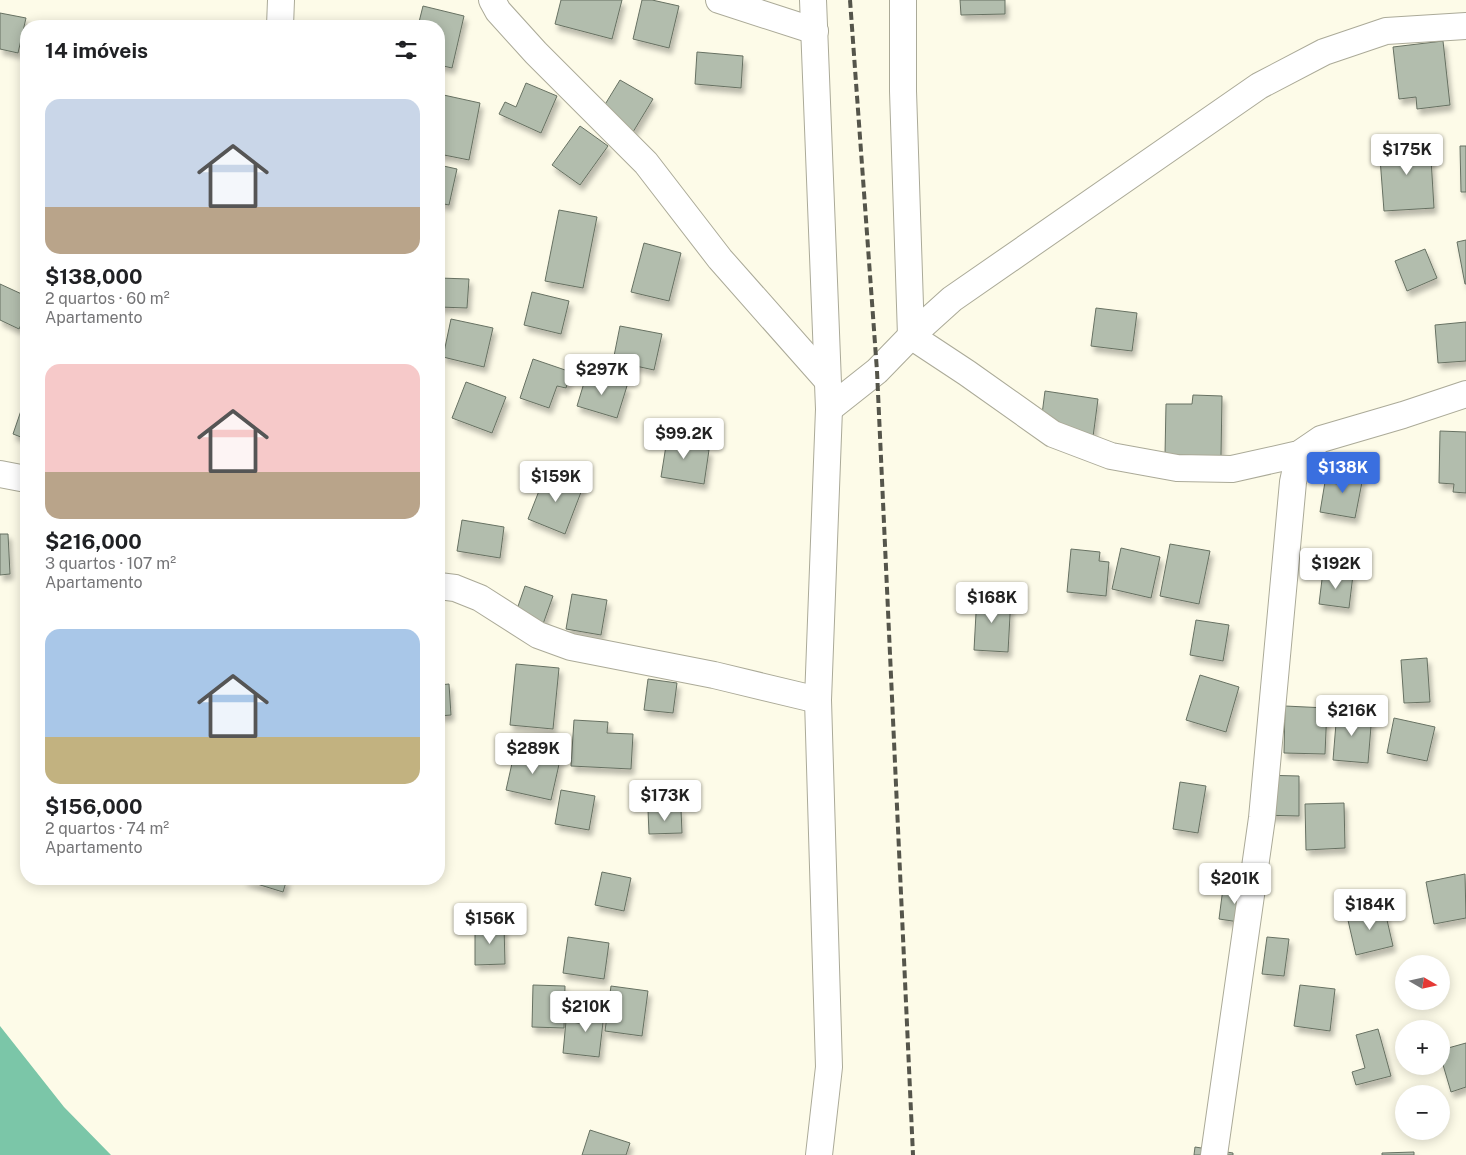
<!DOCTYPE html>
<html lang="pt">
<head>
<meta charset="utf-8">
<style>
	:root { --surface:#fff; --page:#f6f6f6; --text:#202124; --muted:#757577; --accent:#3a6fdf }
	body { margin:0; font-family:"Public Sans",sans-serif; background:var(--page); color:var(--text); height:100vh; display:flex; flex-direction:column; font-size:19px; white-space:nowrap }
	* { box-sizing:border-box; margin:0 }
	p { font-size:16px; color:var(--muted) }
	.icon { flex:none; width:28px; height:28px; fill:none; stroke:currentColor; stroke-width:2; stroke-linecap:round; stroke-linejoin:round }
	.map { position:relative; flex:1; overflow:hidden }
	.side { position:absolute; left:20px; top:20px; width:425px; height:865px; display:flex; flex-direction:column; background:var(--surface); border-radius:20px; box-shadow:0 2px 12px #0003 }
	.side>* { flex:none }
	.needle { width:32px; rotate:99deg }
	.tools { position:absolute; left:1395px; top:955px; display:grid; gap:10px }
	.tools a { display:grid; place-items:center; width:55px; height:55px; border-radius:50%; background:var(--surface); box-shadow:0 2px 12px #0003; font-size:25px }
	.price { position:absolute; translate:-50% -42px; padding:0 11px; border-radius:5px; background:#fff; color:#222; font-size:16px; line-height:32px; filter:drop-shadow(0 1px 2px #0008) }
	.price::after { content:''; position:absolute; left:50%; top:30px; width:15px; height:11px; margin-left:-8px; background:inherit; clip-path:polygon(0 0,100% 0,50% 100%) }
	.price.active { background:var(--accent); color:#fff }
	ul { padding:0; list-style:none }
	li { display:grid; align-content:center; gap:10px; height:265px; padding:0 25px }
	li span { display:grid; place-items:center; height:155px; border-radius:15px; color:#555 }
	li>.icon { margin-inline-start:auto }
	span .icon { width:90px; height:90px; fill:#fffc; stroke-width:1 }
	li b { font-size:21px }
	h2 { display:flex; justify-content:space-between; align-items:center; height:60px; padding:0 25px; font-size:21px }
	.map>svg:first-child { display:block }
	.water { fill:#7bc6a8 }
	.building { fill:#b2bdad; stroke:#677162; filter:url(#shadow) }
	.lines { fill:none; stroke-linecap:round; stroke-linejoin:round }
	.minor-casing { stroke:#abaa98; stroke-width:28 }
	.minor { stroke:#fff; stroke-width:26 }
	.rail { stroke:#55554b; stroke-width:4; stroke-dasharray:8 4; stroke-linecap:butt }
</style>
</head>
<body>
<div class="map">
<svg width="1466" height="1155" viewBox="0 0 1466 1155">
	<defs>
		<filter id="shadow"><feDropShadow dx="3" dy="5.5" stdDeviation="2.5" flood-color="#0004"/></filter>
	</defs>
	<rect width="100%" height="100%" fill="#fdfbe8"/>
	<polygon class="water" points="0,1026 64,1107 111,1155 0,1155"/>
	<g class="building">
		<polygon points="561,0 622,0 612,39 555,24"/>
		<polygon points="642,0 652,0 679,6 669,48 633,39"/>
		<polygon points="960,0 1005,0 1005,14 961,15"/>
		<polygon points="423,6 464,16 452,68 439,65 439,26 418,26"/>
		<polygon points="0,13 26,18 18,53 0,49"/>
		<polygon points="1443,41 1450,105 1417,109 1416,97 1399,99 1393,47"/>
		<polygon points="697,52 743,56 741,88 695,84"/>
		<polygon points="620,80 653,99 633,132 601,111"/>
		<polygon points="526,83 557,96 541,133 499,114 505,102 516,107"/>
		<polygon points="439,94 480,103 469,160 439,154"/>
		<polygon points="580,126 608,146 580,185 552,165"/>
		<polygon points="1430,142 1434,208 1384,211 1379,145"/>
		<polygon points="1460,146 1466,146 1466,192 1461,192"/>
		<polygon points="439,165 457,169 449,205 439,203"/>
		<polygon points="559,210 597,217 583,288 545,281"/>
		<polygon points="1466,240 1466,284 1465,284 1457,242"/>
		<polygon points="644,243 681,253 669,301 631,292"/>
		<polygon points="1425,249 1437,278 1407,291 1395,261"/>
		<polygon points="439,278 469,279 467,308 439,307"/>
		<polygon points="0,284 26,296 26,314 19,329 0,320"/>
		<polygon points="532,292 569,301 561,334 524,325"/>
		<polygon points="1096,308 1137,313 1132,351 1091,346"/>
		<polygon points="451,319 493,328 484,367 443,357"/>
		<polygon points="1466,322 1466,361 1438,363 1435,325"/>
		<polygon points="620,326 662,334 654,370 613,361"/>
		<polygon points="533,359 571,372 566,388 557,386 549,408 520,398"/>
		<polygon points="587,373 627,386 617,418 577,406"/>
		<polygon points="466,382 506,397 492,433 452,418"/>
		<polygon points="1045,391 1098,399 1093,437 1040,430"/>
		<polygon points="1193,395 1222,396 1221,456 1165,455 1166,404 1192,404"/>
		<polygon points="26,396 26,439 13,434"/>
		<polygon points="1440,431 1466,432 1466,493 1453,492 1454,484 1439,483"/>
		<polygon points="668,433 692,436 690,447 709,450 704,484 661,477"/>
		<polygon points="1341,467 1364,472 1355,518 1320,512 1325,482 1338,484"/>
		<polygon points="546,473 583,487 565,534 528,519"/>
		<polygon points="462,520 504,527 500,558 457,551"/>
		<polygon points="0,534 8,534 10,574 0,575"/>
		<polygon points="1170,544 1210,551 1199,604 1160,596"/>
		<polygon points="1121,548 1160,557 1151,598 1112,589"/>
		<polygon points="1071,549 1100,552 1099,561 1109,562 1106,596 1067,592"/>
		<polygon points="1323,571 1353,575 1349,608 1319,604"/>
		<polygon points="525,586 553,596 542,627 514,618"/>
		<polygon points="572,594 607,600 601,635 566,629"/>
		<polygon points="977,595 1011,597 1008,652 974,650"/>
		<polygon points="1196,620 1229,625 1223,661 1190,655"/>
		<polygon points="1427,658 1430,702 1404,703 1401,660"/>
		<polygon points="516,664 559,668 553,729 510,725"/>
		<polygon points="1200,675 1239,687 1226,732 1186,720"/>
		<polygon points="648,679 677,683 673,713 644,710"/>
		<polygon points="449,684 451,715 439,716 439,685"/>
		<polygon points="1285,706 1327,708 1325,754 1284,753"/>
		<polygon points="1337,711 1372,714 1368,763 1333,760"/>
		<polygon points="1394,718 1435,727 1427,761 1387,753"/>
		<polygon points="574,720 608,722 607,733 633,734 631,769 571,766"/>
		<polygon points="515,750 560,760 551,800 506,790"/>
		<polygon points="1258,775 1299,776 1299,816 1258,815"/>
		<polygon points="1180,782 1206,786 1198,833 1173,829"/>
		<polygon points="561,790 595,796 589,830 555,824"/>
		<polygon points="1344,803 1345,848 1306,850 1305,804"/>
		<polygon points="681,809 682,833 649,834 648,810"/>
		<polygon points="602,872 631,878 624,911 595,905"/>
		<polygon points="1465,874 1466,918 1434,924 1426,882"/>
		<polygon points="244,879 287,879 283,892 244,880"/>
		<polygon points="1223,888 1251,892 1246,923 1219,919"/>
		<polygon points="1384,907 1393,946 1356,955 1347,916"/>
		<polygon points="504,925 505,964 475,965 475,926"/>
		<polygon points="568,937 609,943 604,979 563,973"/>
		<polygon points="1267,937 1289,939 1284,976 1262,974"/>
		<polygon points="533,985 565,986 564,1028 532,1027"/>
		<polygon points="1300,985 1335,989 1330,1031 1294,1026"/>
		<polygon points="611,986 648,991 642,1036 605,1031"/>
		<polygon points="586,1003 605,1005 599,1057 563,1053 566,1021 584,1024"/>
		<polygon points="1378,1029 1391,1076 1356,1085 1352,1072 1365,1068 1356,1035"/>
		<polygon points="1466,1043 1466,1087 1451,1092 1441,1058 1441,1050"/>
		<polygon points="590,1130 630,1143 626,1155 582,1155"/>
		<polygon points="1195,1147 1233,1153 1233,1155 1194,1155"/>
		<polygon points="1414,1152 1414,1155 1382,1155 1382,1153"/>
	</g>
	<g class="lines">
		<defs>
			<g id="minor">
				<polyline points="492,0 498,11 536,53 646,163 720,259 827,380"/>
				<polyline points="719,0 815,31"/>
				<polyline points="813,0 829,409 818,700 829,1067 819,1155"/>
				<polyline points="903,0 903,91 911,336 967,373 1053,434 1111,456 1177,468 1232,469 1299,454 1321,439 1403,415 1466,394"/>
				<polyline points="280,26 281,0"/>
				<polyline points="829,409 877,371 911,336 952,299 1259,86 1324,52 1386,31 1466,26"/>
				<polyline points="0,474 26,479"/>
				<polyline points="439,586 455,588 480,598 538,635 571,647 714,675 818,700"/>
				<polyline points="1214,1155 1262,818 1293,482 1299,454"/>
			</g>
		</defs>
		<use href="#minor" class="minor-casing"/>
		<use href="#minor" class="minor"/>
		<polyline class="rail" points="850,0 877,371 913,1155"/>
	</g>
</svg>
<div class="tools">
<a><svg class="needle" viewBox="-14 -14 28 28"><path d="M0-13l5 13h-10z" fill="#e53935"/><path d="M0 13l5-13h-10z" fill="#757577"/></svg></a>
<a>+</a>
<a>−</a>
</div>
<b class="price" style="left:1407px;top:176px">$175K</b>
<b class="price" style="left:602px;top:396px">$297K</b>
<b class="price" style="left:684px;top:460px">$99.2K</b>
<b class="price active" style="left:1343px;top:494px">$138K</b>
<b class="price" style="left:556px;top:503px">$159K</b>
<b class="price" style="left:1336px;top:590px">$192K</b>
<b class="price" style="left:992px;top:624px">$168K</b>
<b class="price" style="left:1352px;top:737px">$216K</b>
<b class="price" style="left:533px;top:775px">$289K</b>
<b class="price" style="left:665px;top:822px">$173K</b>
<b class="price" style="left:1235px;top:905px">$201K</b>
<b class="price" style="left:1370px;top:931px">$184K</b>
<b class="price" style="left:490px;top:945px">$156K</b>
<b class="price" style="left:586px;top:1033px">$210K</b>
<section class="side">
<h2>14 imóveis<svg class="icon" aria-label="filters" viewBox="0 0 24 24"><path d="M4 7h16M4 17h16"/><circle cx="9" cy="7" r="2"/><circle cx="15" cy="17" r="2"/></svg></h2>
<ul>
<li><span style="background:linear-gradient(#c9d6e8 70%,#b9a48a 0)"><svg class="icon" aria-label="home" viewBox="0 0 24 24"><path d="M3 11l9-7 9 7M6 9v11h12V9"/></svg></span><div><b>$138,000</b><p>2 quartos · 60 m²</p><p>Apartamento</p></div></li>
<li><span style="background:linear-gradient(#f6c9c9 70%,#b9a48a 0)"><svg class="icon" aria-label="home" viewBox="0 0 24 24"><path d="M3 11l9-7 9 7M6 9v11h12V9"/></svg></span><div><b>$216,000</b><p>3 quartos · 107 m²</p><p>Apartamento</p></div></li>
<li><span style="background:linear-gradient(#a9c7e8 70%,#c2b280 0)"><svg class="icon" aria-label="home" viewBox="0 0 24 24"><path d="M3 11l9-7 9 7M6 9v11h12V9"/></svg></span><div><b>$156,000</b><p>2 quartos · 74 m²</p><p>Apartamento</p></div></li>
</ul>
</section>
</div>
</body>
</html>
